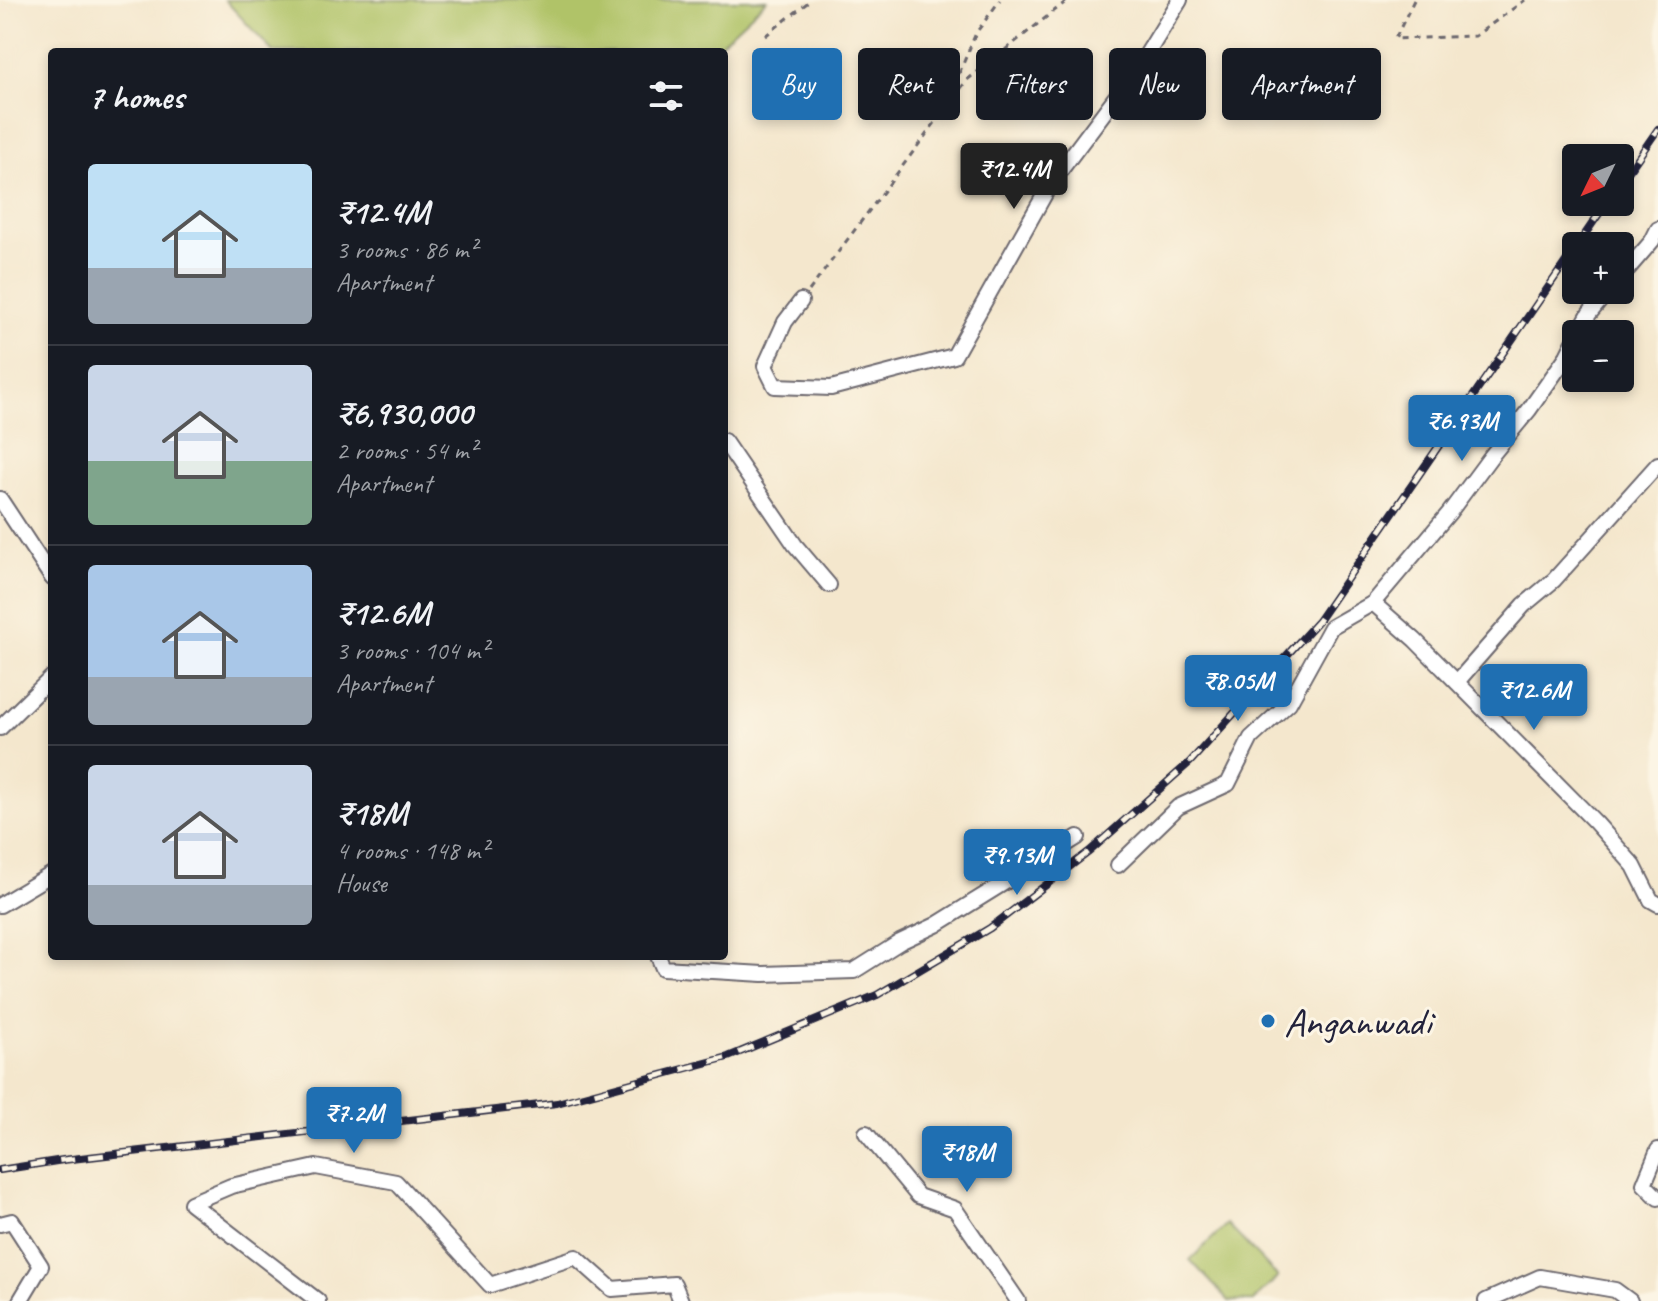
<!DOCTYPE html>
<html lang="en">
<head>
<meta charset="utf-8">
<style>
	:root { --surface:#171b24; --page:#242831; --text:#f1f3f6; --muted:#9ea1a6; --line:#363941; --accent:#1f6fb2 }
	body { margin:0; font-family:Caveat,sans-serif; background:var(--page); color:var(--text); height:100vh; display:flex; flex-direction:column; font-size:30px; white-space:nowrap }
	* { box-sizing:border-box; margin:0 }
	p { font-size:26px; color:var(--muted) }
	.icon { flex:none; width:44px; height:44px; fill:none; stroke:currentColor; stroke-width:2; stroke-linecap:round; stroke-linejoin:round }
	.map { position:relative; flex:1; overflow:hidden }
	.panel { position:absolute; left:48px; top:48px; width:680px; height:912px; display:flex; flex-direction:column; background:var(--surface); border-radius:8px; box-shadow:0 4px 12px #0003 }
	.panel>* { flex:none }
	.guide { position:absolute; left:752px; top:48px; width:760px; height:72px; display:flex; gap:16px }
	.needle { width:52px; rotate:227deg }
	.fabs { position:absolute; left:1562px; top:144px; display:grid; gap:16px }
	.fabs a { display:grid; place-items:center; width:72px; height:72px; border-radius:8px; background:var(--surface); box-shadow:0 4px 12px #0003; font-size:40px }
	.price { position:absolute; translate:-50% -68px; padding:0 18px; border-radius:8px; background:var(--accent); color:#fff; font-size:26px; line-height:52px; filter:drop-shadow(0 2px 4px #0008) }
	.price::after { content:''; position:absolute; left:50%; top:48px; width:24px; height:18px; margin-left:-12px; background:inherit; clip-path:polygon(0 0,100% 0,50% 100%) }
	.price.current { background:#222; color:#fff }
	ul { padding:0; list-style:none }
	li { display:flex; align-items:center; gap:24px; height:200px; padding:0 40px }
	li+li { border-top:2px solid var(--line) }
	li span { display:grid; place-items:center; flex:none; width:224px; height:160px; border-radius:8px; color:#555 }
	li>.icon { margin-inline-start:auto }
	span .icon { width:96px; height:96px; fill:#fffc; stroke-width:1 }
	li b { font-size:34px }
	h2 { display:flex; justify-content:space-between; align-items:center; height:96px; padding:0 40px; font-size:34px }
	.tag { padding:0 28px; border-radius:8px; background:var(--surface); box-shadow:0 4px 12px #0003; font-size:28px; line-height:72px }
	.tag.current { background:var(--accent); color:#fff }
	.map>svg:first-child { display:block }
	.green { fill:#b0c367; stroke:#697251; stroke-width:2 }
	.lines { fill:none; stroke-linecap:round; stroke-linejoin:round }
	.street-casing { stroke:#6c676e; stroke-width:18 }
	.path { stroke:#6c676e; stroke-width:3; stroke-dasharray:6 6; stroke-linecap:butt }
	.street { stroke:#fff; stroke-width:14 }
	.rail-casing { stroke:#22223b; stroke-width:8 }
	.rail { stroke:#fcf5e5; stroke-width:5; stroke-dasharray:15; stroke-linecap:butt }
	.poi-dot { fill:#1f6fb2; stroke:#fcf5e5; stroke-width:3 }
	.labels { text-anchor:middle; stroke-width:6; stroke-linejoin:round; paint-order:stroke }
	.poi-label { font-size:40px; fill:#22223b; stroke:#fcf5e5; text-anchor:start }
</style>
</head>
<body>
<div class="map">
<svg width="1658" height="1301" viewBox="0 0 1658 1301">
	<rect width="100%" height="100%" fill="#fcf5e5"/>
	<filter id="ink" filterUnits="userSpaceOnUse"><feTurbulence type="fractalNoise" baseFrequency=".0125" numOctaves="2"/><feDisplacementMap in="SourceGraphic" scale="16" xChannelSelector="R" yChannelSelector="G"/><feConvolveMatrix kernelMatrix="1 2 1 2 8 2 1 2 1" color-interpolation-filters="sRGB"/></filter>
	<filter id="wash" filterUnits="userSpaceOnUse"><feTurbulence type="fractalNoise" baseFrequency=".006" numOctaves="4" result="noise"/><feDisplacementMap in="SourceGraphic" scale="32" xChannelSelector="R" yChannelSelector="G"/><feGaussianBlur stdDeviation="1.8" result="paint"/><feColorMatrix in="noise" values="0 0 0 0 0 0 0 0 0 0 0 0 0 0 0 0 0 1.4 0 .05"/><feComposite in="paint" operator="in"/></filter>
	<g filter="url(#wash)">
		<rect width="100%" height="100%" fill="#f4e7cd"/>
		<g class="green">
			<polygon points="225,0 767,0 711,52 273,52"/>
			<polygon points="1227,1224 1278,1277 1253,1301 1229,1301 1190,1260"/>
		</g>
	</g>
	<g filter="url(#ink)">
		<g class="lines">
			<defs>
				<g id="street">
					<polyline points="1620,278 1652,241 1658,229"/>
					<polyline points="801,301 785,322 765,366 775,386 831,388 954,356 1051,183 1142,62 1180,0"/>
					<polyline points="1578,334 1589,314 1609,290"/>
					<polyline points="724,441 795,545 829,585"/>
					<polyline points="0,499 52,578"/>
					<polyline points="1373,603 1415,640 1596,823 1634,866 1651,900 1658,904"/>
					<polyline points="1457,682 1524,605 1554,580 1658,464"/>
					<polyline points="0,728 52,677"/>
					<polyline points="1118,865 1178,807 1228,784 1251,738 1289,703 1331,627 1373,603 1449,513 1492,455 1529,410 1567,356 1576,338"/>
					<polyline points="0,905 52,874"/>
					<polyline points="658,956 663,968 763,974 854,971 900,942 936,925 1078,837"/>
					<polyline points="866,1133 918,1196 955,1209 1018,1301"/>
					<polyline points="1658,1150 1644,1184 1658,1198"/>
					<polyline points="0,1224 12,1221 41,1266 20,1301"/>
					<polyline points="318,1301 191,1203 231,1186 316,1167 396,1182 490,1285 576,1257 612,1289 674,1284 681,1301"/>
					<polyline points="1486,1301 1540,1277 1615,1290 1630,1301"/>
				</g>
			</defs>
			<use href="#street" class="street-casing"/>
			<g class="path">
				<polyline points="1414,0 1395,39 1475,36 1525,0"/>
				<polyline points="765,36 811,0"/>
				<polyline points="945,107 976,33 1000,0"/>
				<polyline points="809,291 967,80 1068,0"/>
			</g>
			<use href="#street" class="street"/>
			<defs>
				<g id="rail">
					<polyline points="1620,184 1658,129"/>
					<polyline points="1577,246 1607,202"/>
					<polyline points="0,1170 63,1160 557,1103 728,1057 877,995 990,928 1090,851 1190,762 1318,621 1576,247"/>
				</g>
			</defs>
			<use href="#rail" class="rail-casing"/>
			<use href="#rail" class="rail"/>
		</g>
	</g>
	<circle class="poi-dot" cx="1268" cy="1021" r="8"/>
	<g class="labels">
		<g class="poi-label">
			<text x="1284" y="1035">Anganwadi</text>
		</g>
	</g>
</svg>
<div class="fabs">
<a><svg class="needle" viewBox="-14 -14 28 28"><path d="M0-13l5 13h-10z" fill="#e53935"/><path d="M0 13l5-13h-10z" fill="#9ea1a6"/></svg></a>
<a>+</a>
<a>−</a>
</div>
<b class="price current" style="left:1014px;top:211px">₹12.4M</b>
<b class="price" style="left:1462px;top:463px">₹6.93M</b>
<b class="price" style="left:1238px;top:723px">₹8.05M</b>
<b class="price" style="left:1534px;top:732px">₹12.6M</b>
<b class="price" style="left:1017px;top:897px">₹9.13M</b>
<b class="price" style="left:354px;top:1155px">₹7.2M</b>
<b class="price" style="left:967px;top:1194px">₹18M</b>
<div class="guide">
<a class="tag current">Buy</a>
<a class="tag">Rent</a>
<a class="tag">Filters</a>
<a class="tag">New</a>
<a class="tag">Apartment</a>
</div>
<section class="panel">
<h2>7 homes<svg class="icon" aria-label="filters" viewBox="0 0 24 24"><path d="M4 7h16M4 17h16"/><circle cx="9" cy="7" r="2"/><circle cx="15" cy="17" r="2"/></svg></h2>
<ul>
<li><span style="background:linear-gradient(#bfe0f5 65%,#9aa5b1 0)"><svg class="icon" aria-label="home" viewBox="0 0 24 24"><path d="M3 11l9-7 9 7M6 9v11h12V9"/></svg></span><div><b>₹12.4M</b><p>3 rooms · 86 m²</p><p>Apartment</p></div></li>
<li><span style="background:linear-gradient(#c9d6e8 60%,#7fa58c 0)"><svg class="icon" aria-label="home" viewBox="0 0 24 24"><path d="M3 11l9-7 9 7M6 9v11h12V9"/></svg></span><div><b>₹6,930,000</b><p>2 rooms · 54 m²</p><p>Apartment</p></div></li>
<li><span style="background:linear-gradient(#a9c7e8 70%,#9aa5b1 0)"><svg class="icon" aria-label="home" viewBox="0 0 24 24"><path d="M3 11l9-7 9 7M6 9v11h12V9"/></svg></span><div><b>₹12.6M</b><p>3 rooms · 104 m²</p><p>Apartment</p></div></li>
<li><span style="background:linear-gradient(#c9d6e8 75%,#9aa5b1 0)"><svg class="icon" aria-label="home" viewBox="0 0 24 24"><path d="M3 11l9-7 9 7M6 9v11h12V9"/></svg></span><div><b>₹18M</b><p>4 rooms · 148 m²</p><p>House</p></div></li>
</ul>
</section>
</div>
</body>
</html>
